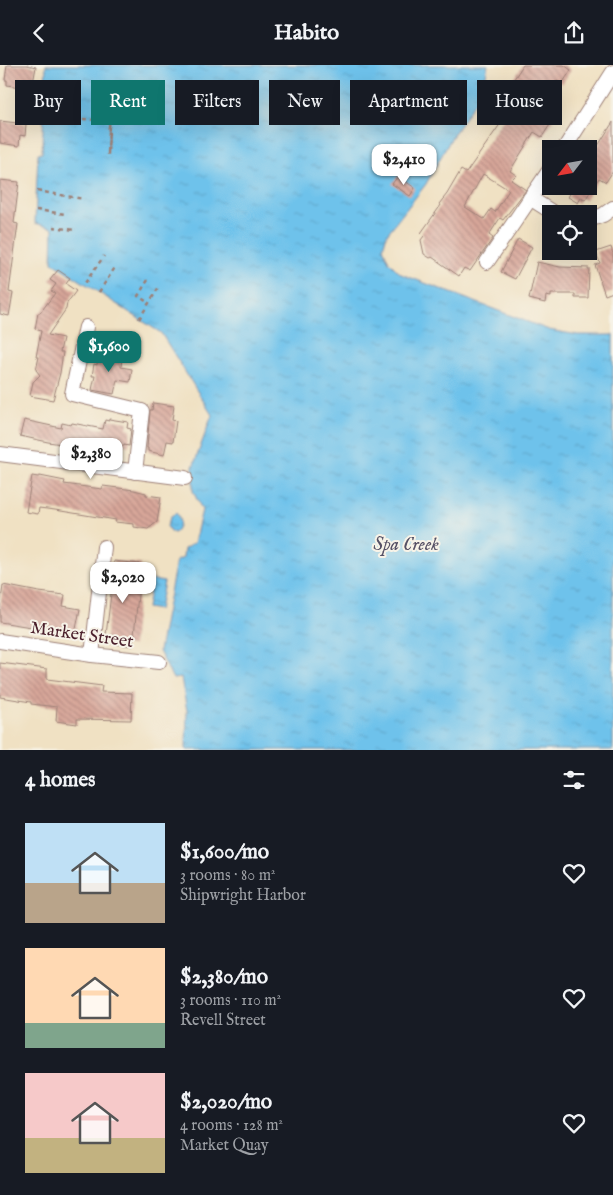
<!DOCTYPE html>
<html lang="en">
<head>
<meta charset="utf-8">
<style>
	:root { --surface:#171b24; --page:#242831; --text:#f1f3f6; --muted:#9ea1a6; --accent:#0f766e }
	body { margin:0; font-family:"IM FELL English",serif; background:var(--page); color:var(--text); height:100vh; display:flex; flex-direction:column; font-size:19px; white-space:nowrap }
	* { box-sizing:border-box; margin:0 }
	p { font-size:16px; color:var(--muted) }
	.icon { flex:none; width:28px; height:28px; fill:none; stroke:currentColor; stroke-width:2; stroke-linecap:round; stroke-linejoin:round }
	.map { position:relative; height:685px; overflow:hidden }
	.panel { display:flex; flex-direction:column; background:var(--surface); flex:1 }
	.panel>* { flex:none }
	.guide { position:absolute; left:15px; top:15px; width:584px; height:45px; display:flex; gap:10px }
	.needle { width:32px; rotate:239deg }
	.controls { position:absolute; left:542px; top:75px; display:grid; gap:10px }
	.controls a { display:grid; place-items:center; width:55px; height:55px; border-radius:0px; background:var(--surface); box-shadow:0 5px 20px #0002; font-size:25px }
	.price { position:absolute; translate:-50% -42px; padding:0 11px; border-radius:10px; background:#fff; color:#222; font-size:16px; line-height:32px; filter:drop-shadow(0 1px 2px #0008) }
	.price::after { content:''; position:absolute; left:50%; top:30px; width:15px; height:11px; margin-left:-8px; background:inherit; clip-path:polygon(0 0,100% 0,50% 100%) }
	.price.active { background:var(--accent); color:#fff }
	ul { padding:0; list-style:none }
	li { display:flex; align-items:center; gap:15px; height:125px; padding:0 25px }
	li span { display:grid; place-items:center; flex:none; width:140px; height:100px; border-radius:0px; color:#555 }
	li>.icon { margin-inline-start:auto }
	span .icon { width:60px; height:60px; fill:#fffc; stroke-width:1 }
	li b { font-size:21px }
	h2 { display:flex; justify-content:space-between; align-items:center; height:60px; padding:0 25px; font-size:21px }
	.tag { padding:0 18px; border-radius:0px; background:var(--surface); box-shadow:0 5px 20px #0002; font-size:18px; line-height:45px }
	.tag.active { background:var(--accent); color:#fff }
	header { display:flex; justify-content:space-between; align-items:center; height:65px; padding:0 25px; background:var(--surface); font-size:22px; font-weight:800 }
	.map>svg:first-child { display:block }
	.water { fill:url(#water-ripples); stroke:#5c708b }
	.building { fill:url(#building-back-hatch); fill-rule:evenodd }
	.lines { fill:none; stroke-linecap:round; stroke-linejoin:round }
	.street-casing { stroke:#9d8077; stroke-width:16 }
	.path { stroke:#9d8077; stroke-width:2.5; stroke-dasharray:4 4; stroke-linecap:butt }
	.street { stroke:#fff; stroke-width:14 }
	.labels { text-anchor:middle; stroke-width:4; stroke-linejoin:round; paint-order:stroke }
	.street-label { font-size:18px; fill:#4a1f2b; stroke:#f7f3e8 }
	.water-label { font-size:19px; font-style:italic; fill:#555065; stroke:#f7f3e8 }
</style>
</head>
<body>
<header><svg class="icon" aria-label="back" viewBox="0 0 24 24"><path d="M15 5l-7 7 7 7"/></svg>Habito<svg class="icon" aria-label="share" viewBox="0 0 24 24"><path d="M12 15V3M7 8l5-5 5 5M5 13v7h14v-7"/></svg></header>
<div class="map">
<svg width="613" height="685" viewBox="0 0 613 685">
	<defs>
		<pattern id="water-ripples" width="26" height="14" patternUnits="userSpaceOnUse" patternTransform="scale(1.25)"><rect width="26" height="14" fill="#6ec2eb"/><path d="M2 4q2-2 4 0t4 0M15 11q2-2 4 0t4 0" fill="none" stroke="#61a6ca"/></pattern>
		<pattern id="building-back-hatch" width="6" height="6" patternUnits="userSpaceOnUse" patternTransform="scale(1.25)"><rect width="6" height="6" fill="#d8a79a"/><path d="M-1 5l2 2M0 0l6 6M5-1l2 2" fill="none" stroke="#b1877e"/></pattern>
	</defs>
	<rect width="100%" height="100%" fill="#f7f3e8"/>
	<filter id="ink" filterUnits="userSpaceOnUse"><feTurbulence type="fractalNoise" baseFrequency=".02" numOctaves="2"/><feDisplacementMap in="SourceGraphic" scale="10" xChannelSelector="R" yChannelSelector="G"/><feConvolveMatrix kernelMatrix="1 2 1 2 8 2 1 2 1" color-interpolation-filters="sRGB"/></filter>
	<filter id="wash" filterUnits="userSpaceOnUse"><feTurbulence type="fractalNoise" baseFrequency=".0096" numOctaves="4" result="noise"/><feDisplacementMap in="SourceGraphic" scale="20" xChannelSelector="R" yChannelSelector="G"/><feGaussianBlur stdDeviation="1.12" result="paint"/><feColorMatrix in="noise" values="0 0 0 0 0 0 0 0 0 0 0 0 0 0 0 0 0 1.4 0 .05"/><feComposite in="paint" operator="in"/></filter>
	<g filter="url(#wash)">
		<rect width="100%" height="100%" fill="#f0e1c3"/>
		<g class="water">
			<polygon points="46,0 488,0 483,25 453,70 426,119 387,169 383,183 389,197 401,209 549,265 578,270 613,270 613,685 186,685 187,646 181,613 173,614 159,586 176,496 183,493 184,484 194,478 202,445 193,426 193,402 212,350 161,268 52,197 53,163 35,158 38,88 42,88"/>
			<path d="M176 448C182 454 180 463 174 468L170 466 167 461 171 451Z"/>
			<polygon points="152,515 164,517 159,545 147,543"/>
		</g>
		<g id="blocks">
			<g class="building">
				<polygon points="7,0 27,0 36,2 33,18 22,16 21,22 7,20 7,15 5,15"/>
				<path d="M523 0H564L571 5 562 19 557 16 537 45 553 55 542 72 534 67 510 106 516 110 511 115 526 125 503 155 500 153 489 170 493 173 470 206 464 203 459 211 432 192 430 193 424 189 421 175 424 171 421 168 441 140 439 139 447 129 461 105 466 108 524 25 512 17ZM483 109 509 125 495 147 491 144 484 154 465 142Z"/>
				<polygon points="0,56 26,59 25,71 20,70 19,81 0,78"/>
				<polygon points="613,57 613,106 606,117 599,113 585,135 581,133 578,138 568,132 571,127 562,121 589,121 589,95"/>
				<polygon points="398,111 415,123 410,131 392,119"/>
				<polygon points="0,115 19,117 14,158 18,159 9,227 13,228 9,251 0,249"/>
				<polygon points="518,174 532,182 515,214 501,207"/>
				<polygon points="611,182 613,189 613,227 605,230 595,200 600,198 596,187"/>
				<polygon points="537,197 560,202 589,203 588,233 575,233 575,229 551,229 551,232 546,231 545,238 529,234"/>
				<polygon points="58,205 70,213 66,219 76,226 67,238 66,244 48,270 63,273 60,287 63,287 60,308 53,335 30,331 33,317 40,310 36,305 39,292 36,292 41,266 35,264 38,248 40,248 55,228 51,226 56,219 50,215"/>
				<polygon points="102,288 122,292 121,302 132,304 130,317 117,315 114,329 92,325 95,311 92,311 94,299 97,300 98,289 102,290"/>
				<polygon points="153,338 174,341 172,355 176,356 173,377 167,376 164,390 148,386 148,383 147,383 150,345 152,345"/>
				<polygon points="109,354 128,357 127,363 131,364 129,381 124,380 124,381 90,376 89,383 48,377 20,371 24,355 61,363 62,358 71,360 72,358 103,364 105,355 109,356"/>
				<polygon points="32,411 38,412 40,411 65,416 64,419 102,424 103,421 134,425 146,428 146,430 161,432 157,457 148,464 134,462 134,459 115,457 116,455 55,445 39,443 38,449 26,447"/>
				<polygon points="114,496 141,499 133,581 105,578 112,521 111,521"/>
				<polygon points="3,520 39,527 65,530 63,541 80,544 75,569 0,557 0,543"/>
				<polygon points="0,598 47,604 47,614 102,621 101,627 132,628 131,655 77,654 77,659 56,656 57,642 31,639 31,637 0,632"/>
			</g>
		</g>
	</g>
	<g filter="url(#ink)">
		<use href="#blocks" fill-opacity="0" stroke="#9d8077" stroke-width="1"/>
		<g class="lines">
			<defs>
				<g id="street">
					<polyline points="564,84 613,7"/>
					<polyline points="530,133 555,149"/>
					<polyline points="589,155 603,150 613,143"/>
					<polyline points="487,197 551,103"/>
					<polyline points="86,262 72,329 142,346 135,407"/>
					<polyline points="0,389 185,413"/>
					<polyline points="0,576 92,590 159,597"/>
					<polyline points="92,590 104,482"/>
				</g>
			</defs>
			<use href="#street" class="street-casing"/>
			<g class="path">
				<polyline points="43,51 109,56 108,90 110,41"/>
				<polyline points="37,126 84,134"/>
				<polyline points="36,145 65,149"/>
				<polyline points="53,162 74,165"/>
				<polyline points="148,215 138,231 149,238"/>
				<polyline points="85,218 104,191"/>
				<polyline points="99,227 116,201"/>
				<polyline points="139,254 159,222"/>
			</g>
			<use href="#street" class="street"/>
		</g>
	</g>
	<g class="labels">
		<g class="street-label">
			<text transform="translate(82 569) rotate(8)" y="6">Market Street</text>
		</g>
		<g class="water-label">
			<text x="406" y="485">Spa Creek</text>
		</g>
	</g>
</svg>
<div class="controls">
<a><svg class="needle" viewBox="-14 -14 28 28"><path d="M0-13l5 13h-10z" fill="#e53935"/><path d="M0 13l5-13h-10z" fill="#9ea1a6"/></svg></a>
<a><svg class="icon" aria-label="locate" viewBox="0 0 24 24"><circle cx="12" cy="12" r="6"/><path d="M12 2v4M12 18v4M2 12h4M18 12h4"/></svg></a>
</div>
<b class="price" style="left:404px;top:121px">$2,410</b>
<b class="price active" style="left:109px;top:308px">$1,600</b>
<b class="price" style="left:91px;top:415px">$2,380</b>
<b class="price" style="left:123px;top:539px">$2,020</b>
<div class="guide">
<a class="tag">Buy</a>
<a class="tag active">Rent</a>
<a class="tag">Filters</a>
<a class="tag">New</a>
<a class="tag">Apartment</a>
<a class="tag">House</a>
</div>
</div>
<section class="panel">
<h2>4 homes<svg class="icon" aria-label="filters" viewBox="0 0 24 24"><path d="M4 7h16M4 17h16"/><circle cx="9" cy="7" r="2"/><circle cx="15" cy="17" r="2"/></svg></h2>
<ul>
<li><span style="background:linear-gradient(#bfe0f5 60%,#b9a48a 0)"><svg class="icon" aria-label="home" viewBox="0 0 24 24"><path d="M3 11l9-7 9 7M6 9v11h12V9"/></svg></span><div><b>$1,600/mo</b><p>3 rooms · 80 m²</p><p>Shipwright Harbor</p></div><svg class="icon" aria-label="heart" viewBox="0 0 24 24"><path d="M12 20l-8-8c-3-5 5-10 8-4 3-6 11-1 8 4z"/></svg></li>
<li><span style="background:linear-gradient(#ffd9b3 75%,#7fa58c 0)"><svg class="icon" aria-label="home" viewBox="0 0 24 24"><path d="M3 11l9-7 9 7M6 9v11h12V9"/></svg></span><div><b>$2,380/mo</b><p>3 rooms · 110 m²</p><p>Revell Street</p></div><svg class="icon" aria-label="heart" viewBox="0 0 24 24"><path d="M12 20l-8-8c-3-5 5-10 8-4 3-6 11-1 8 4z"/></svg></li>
<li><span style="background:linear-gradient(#f6c9c9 65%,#c2b280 0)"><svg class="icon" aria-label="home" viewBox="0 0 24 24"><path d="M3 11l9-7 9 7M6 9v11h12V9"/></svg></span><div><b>$2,020/mo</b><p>4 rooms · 128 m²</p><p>Market Quay</p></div><svg class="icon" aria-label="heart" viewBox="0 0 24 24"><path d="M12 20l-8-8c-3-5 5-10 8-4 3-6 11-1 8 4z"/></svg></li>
</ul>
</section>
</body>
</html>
